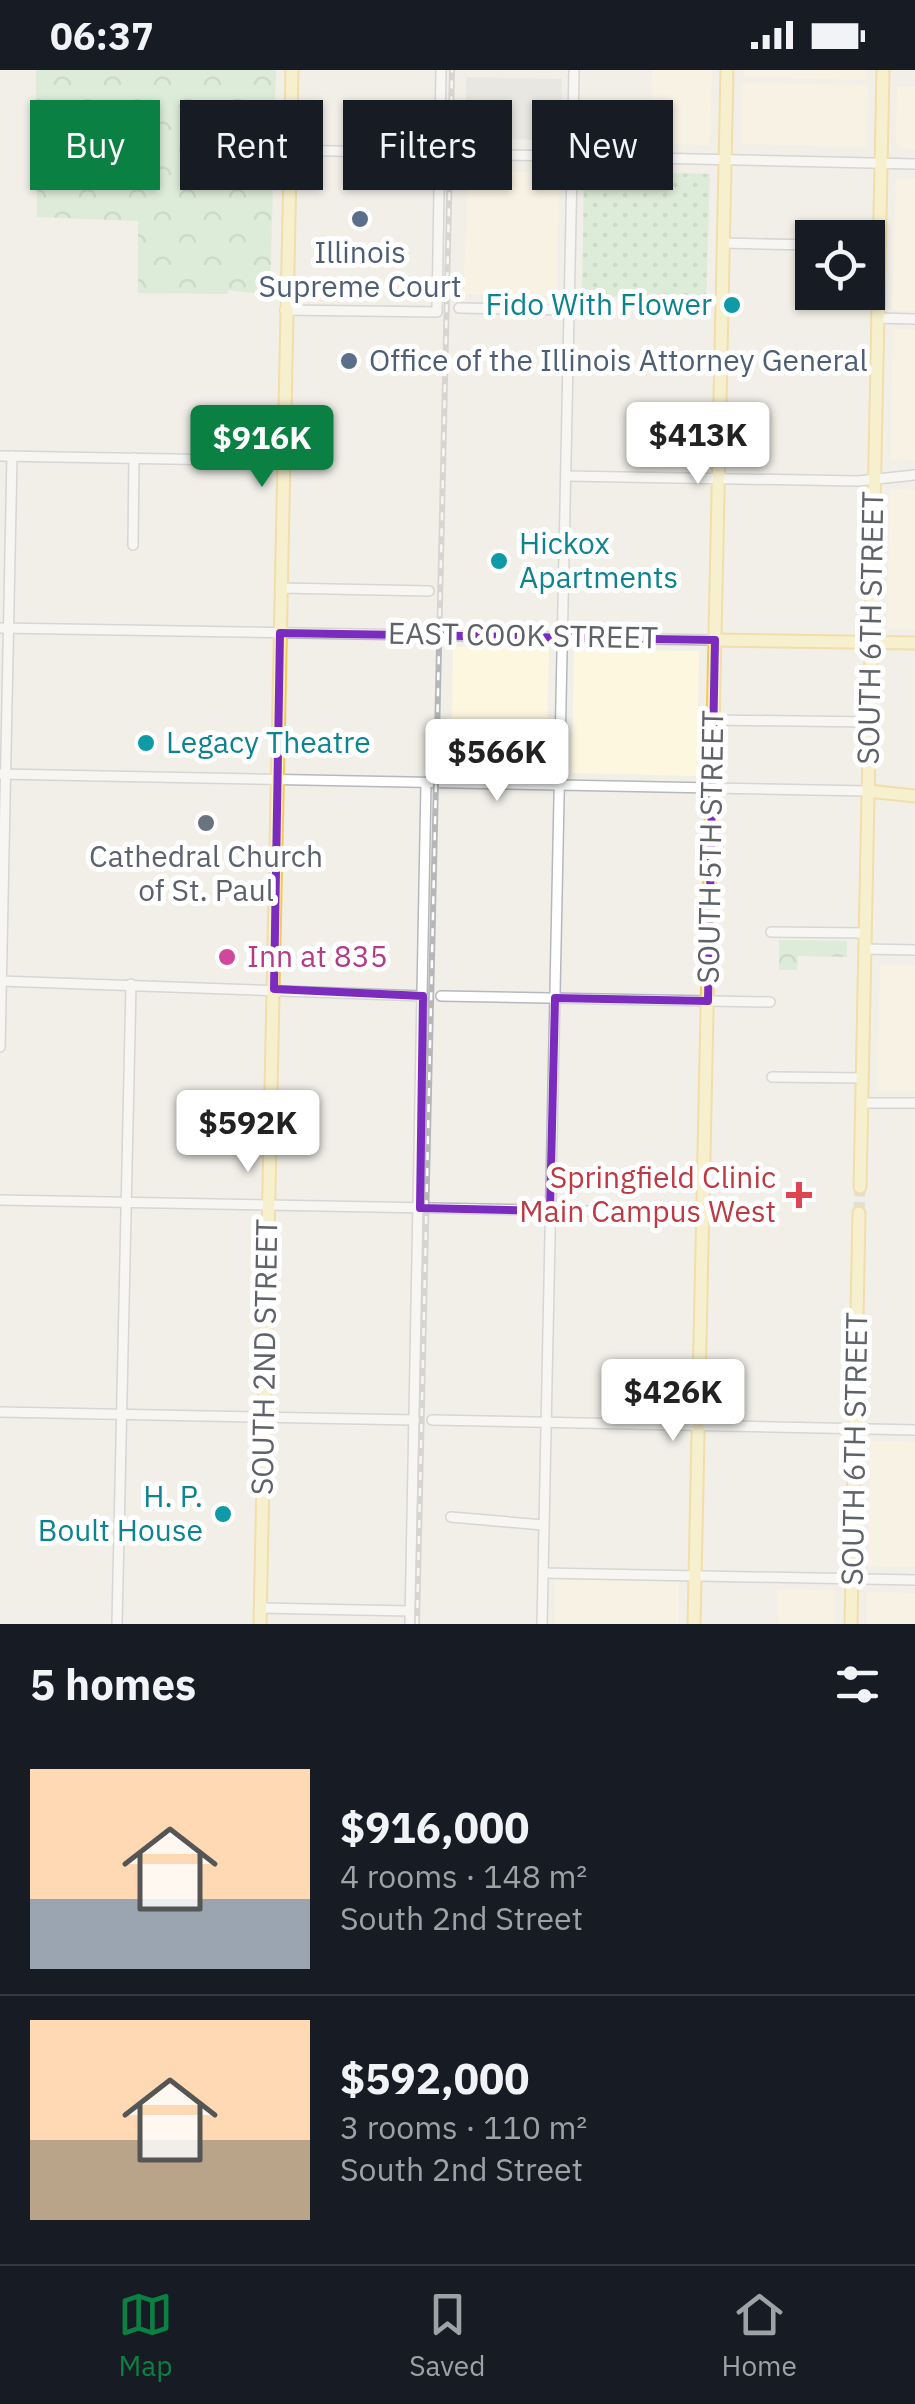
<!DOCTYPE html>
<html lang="en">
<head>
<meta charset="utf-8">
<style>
	:root { --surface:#171b24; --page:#20242c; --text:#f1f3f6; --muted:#9ea1a6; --line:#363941; --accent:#0b8043 }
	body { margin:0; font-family:"IBM Plex Sans",sans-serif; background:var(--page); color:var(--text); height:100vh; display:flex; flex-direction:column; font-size:38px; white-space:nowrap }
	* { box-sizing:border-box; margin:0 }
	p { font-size:32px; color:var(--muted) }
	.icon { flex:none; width:55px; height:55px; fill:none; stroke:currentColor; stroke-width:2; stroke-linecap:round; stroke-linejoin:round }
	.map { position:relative; height:1554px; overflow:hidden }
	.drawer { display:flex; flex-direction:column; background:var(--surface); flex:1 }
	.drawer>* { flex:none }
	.top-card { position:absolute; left:30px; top:30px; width:855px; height:90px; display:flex; gap:20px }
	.buttons { position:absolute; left:795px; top:150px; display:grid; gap:20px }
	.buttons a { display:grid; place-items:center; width:90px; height:90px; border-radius:0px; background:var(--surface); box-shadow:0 2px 8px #0004; font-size:50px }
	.price { position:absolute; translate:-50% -85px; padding:0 22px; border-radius:10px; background:#fff; color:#222; font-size:32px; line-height:65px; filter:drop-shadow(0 2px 5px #0008) }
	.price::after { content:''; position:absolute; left:50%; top:60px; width:30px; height:22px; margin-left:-15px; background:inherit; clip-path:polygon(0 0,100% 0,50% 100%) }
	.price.selected { background:var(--accent); color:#fff }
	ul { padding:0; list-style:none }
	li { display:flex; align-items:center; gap:30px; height:250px; padding:0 30px }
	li+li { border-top:2px solid var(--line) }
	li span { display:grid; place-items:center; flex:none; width:280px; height:200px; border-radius:0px; color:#555 }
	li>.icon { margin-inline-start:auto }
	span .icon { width:120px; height:120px; fill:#fffc; stroke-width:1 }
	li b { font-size:42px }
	h2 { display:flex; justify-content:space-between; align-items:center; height:120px; padding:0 30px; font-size:42px }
	.chip { padding:0 35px; border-radius:0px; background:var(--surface); box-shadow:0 2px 8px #0004; font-size:35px; line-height:90px }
	.chip.selected { background:var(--accent); color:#fff }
	.status { display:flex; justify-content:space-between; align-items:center; height:70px; padding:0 50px; background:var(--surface); direction:ltr }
	.status svg { height:28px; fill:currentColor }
	.tab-bar { display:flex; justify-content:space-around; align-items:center; height:140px; border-top:2px solid var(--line); background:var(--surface); font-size:28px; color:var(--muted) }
	.tab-bar a { display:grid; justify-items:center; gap:5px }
	.tab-bar .selected { color:var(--accent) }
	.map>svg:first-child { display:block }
	.commercial { fill:#fef7e0 }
	.industrial { fill:#e0deda }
	.grass { fill:url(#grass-dots) }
	.park { fill:url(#park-crowns) }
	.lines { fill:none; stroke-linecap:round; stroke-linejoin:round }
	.major-tunnel { stroke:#ccccc8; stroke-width:11; stroke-dasharray:11 5.5; stroke-linecap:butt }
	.minor-casing { stroke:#b5b8bc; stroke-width:12 }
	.major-casing { stroke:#f2c960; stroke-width:15 }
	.minor { stroke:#fff; stroke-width:9 }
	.major { stroke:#fff2af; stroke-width:11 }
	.rail-casing { stroke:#b6b7b8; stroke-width:6 }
	.rail { stroke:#fff; stroke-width:2.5; stroke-dasharray:8; stroke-linecap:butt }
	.marked { fill:none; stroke:#7b2cbf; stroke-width:8; stroke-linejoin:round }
	.service-dot { fill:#5c6f8a; stroke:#fff; stroke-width:4 }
	.culture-dot { fill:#0f9aa8; stroke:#fff; stroke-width:4 }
	.worship-dot { fill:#6b7280; stroke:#fff; stroke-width:4 }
	.hotel-dot { fill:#d1479c; stroke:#fff; stroke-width:4 }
	.health-dot { fill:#e0444e; stroke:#fff; stroke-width:4 }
	.labels { text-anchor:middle; stroke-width:10; stroke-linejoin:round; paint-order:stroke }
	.service-label { font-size:30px; fill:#4e5e75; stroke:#fff }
	.culture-label { font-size:30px; fill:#0d838f; stroke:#fff; text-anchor:end }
	.street-label { font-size:30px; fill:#5f6368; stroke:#fff }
	.worship-label { font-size:30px; fill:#5b616d; stroke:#fff }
	.hotel-label { font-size:30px; fill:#b23c85; stroke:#fff; text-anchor:start }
	.health-label { font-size:30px; fill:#be3a42; stroke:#fff; text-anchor:end }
</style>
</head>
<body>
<div class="status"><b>06:37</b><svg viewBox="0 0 49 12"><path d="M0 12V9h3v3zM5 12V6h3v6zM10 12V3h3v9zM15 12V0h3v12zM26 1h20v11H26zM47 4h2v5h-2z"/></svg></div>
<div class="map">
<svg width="915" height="1554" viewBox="0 0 915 1554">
	<defs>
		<pattern id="grass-dots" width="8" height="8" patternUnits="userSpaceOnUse" patternTransform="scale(2.5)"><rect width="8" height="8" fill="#c5e8c5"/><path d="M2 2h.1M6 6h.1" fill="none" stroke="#a3c0a4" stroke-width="1.8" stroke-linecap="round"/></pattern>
		<pattern id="park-crowns" width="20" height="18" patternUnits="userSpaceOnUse" patternTransform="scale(2.5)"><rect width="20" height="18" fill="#c5e8c5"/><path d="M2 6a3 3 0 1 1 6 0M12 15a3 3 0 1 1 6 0" fill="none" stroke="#a3c0a4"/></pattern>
	</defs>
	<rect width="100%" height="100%" fill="#f1efe8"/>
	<g class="commercial">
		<polygon points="652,0 712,0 710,75 651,74"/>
		<polygon points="744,0 867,0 867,10 744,7"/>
		<polygon points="742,13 868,15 867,77 741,74"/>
		<polygon points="897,17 915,17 915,80 903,80 896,72"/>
		<polygon points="469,101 559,103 557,226 463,224"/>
		<polygon points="896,108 915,109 915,241 892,240"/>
		<polygon points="893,259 915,260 915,390 890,389"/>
		<polygon points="890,419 915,420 915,560 887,560"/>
		<polygon points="453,577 549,577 547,659 452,658"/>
		<polygon points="574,579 699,581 697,706 572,703"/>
		<polygon points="880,895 915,896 915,1021 877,1021"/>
		<polygon points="870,1371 915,1372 915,1497 868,1496"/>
		<polygon points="555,1508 679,1510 679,1554 554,1554"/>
		<polygon points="777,1520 835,1520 835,1554 778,1554"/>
		<polygon points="867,1522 915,1523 915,1554 867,1554"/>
	</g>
	<polygon class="industrial" points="466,7 562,9 561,70 465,69"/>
	<polygon class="grass" points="584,101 710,104 706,229 582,226"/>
	<g class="park">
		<polygon points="36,0 276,0 270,225 228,220 227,224 138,223 138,151 37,147"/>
		<polygon points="779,870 847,871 847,887 798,886 797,900 779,900"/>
	</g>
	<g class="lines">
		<polyline class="major-tunnel" points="859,1143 860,1117"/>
		<defs>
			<g id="minor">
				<polyline points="290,80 915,94"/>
				<polyline points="723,173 812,175"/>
				<polyline points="459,238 569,240"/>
				<polyline points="285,240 437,242 441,0"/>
				<polyline points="877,248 915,249"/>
				<polyline points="0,386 283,391"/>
				<polyline points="566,406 858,411 915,405"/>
				<polyline points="133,475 134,388"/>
				<polyline points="281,518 429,521"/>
				<polyline points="0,558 715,570"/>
				<polyline points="714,650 870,652"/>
				<polyline points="0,704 868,721"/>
				<polyline points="771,862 865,863"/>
				<polyline points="865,879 915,880"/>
				<polyline points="0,911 423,926"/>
				<polyline points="441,926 770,932"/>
				<polyline points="0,977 12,386"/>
				<polyline points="772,1007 862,1008"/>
				<polyline points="862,1033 915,1033"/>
				<polyline points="0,1130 703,1143"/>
				<polyline points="0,1342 415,1350"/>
				<polyline points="432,1350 915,1360"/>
				<polyline points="451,1447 543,1455"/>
				<polyline points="543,1503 915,1510"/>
				<polyline points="260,1538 410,1541"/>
				<polyline points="117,1554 131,914"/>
				<polyline points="410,1554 426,713"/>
				<polyline points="542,1554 574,0"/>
			</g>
			<g id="major">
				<polyline points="715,570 915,573"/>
				<polyline points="868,721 915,726"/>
				<polyline points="860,1117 883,0"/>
				<polyline points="260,1554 292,0"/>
				<polyline points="694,1554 727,0"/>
				<polyline points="851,1554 859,1143"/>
			</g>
		</defs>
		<use href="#minor" class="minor-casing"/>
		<use href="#major" class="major-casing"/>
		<use href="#minor" class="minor"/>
		<use href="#major" class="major"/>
		<defs>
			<polyline id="rail" points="417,1554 452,0"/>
		</defs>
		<use href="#rail" class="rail-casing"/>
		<use href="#rail" class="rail"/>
	</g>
	<path d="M0 0H915V1554H0ZM280 563 715 570 708 931 555 928 550 1141 420 1138 423 926 274 919Z" fill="#f1efe8" fill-opacity=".55" fill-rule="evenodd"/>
	<path class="marked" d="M280 563 715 570 708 931 555 928 550 1141 420 1138 423 926 274 919Z"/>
	<g class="service-dot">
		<circle cx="360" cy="149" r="10"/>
		<circle cx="349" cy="291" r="10"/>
	</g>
	<g class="culture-dot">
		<circle cx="732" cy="235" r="10"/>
		<circle cx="499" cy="491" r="10"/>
		<circle cx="146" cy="673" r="10"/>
		<circle cx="223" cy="1444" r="10"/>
	</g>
	<circle class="worship-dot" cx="206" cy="753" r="10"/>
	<circle class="hotel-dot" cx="227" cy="887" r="10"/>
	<path class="health-dot" d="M794 1110h10v10h10v10h-10v10h-10v-10h-10v-10h10z"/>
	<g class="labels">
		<g class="service-label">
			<text x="360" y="193">Illinois<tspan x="360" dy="34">Supreme Court</tspan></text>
			<text x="369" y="301" text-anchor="start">Office of the Illinois Attorney General</text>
		</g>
		<g class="culture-label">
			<text x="712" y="245">Fido With Flower</text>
			<text x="519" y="484" text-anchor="start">Hickox<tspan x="519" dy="34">Apartments</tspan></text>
			<text x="166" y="683" text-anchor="start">Legacy Theatre</text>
			<text x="203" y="1437">H. P.<tspan x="203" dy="34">Boult House</tspan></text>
		</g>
		<g class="street-label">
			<text transform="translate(871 558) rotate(-89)" y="10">SOUTH 6TH STREET</text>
			<text transform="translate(523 566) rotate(1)" y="10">EAST COOK STREET</text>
			<text transform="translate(711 777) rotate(-89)" y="10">SOUTH 5TH STREET</text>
			<text transform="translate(265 1287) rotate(-89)" y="10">SOUTH 2ND STREET</text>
			<text transform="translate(855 1379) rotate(-89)" y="10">SOUTH 6TH STREET</text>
		</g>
		<g class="worship-label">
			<text x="206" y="797">Cathedral Church<tspan x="206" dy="34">of St. Paul</tspan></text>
		</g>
		<g class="hotel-label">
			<text x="247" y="897">Inn at 835</text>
		</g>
		<g class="health-label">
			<text x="776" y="1118">Springfield Clinic<tspan x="776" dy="34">Main Campus West</tspan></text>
		</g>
	</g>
</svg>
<div class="buttons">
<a><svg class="icon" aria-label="locate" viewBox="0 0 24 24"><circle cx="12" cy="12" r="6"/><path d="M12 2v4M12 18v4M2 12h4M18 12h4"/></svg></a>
</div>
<b class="price" style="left:698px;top:417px">$413K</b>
<b class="price selected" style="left:262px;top:420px">$916K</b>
<b class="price" style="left:497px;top:734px">$566K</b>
<b class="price" style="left:248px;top:1105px">$592K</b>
<b class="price" style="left:673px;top:1374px">$426K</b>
<div class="top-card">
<a class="chip selected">Buy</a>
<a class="chip">Rent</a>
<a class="chip">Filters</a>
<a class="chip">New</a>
</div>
</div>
<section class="drawer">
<h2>5 homes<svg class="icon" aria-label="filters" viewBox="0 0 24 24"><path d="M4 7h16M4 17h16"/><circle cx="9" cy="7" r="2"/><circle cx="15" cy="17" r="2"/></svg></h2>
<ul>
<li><span style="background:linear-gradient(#ffd9b3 65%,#9aa5b1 0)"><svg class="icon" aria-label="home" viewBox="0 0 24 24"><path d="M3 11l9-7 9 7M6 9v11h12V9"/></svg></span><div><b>$916,000</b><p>4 rooms · 148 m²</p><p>South 2nd Street</p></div></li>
<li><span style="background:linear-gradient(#ffd9b3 60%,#b9a48a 0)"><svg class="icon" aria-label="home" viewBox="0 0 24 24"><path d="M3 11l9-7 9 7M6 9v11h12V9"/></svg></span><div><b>$592,000</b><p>3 rooms · 110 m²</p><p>South 2nd Street</p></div></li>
</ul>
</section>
<nav class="tab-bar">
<a class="selected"><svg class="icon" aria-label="map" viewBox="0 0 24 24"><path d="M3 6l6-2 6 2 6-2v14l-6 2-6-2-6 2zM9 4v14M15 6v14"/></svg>Map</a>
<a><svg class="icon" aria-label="saved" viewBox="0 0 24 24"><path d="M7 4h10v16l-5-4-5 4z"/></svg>Saved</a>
<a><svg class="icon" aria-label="home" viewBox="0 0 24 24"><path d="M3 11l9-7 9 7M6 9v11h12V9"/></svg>Home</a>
</nav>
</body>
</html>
